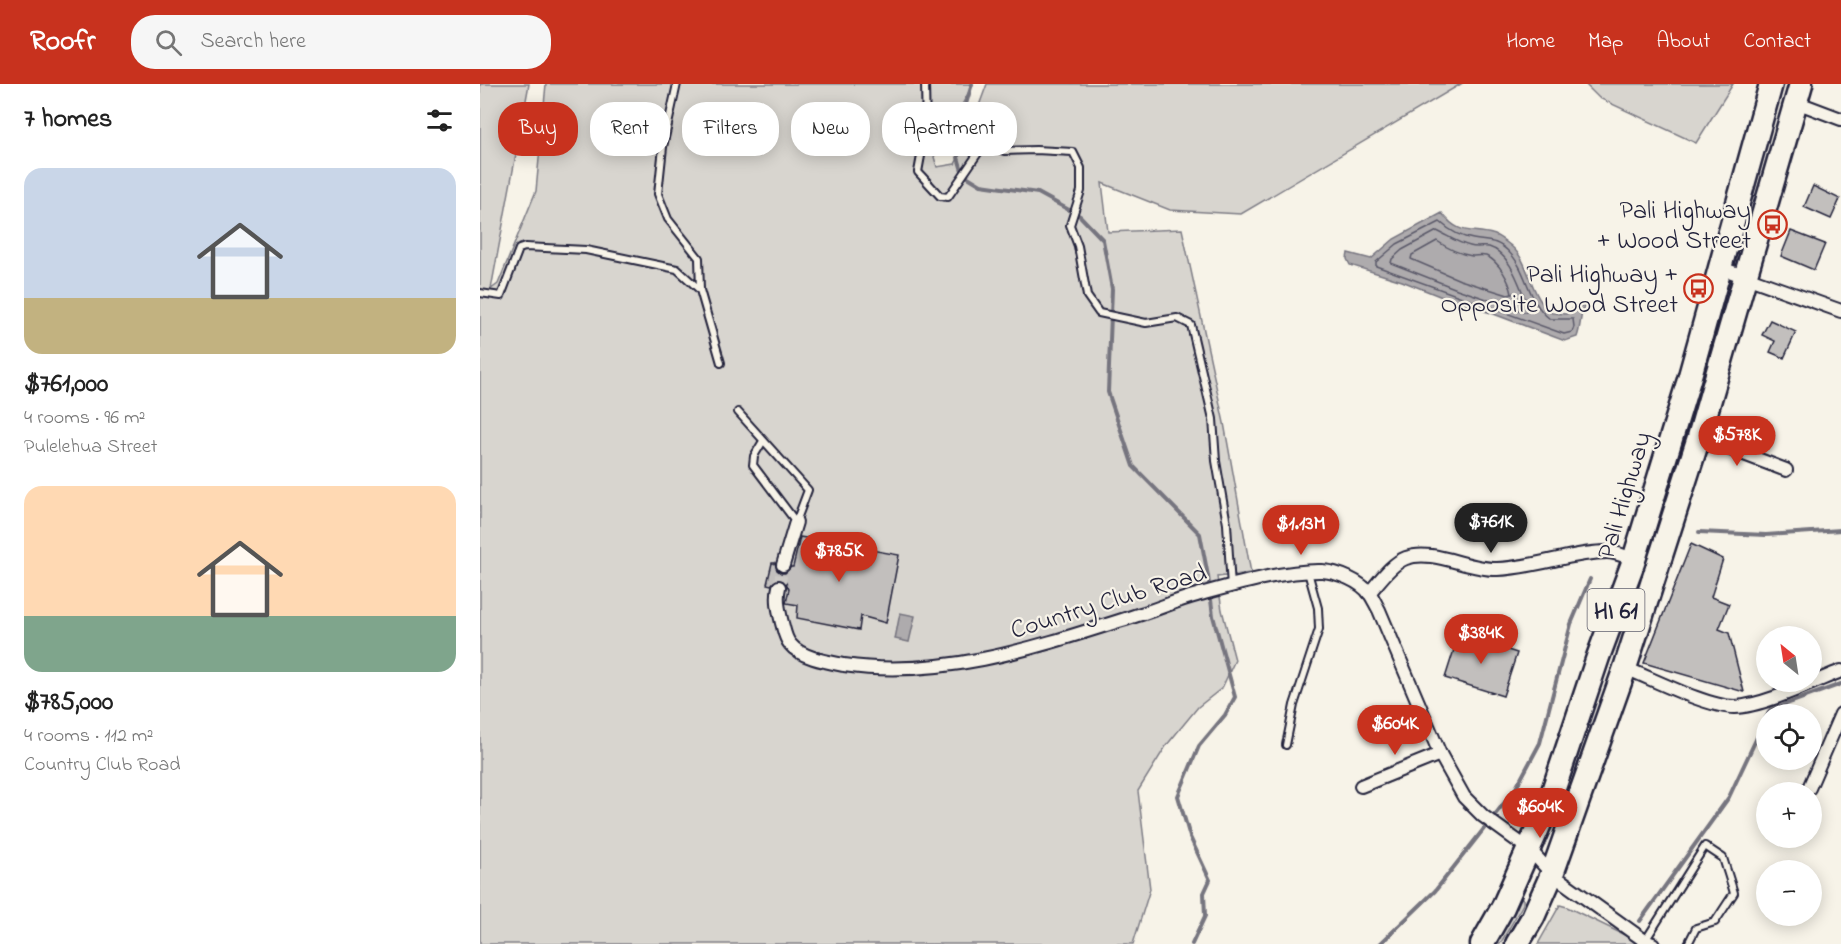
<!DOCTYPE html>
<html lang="en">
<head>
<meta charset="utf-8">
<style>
	:root { --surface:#fff; --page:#f6f6f6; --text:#222; --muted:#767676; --accent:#c8321e }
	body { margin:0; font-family:"Indie Flower",sans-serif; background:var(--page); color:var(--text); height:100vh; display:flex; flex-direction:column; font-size:22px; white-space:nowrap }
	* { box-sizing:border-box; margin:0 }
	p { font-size:20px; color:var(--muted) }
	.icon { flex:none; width:33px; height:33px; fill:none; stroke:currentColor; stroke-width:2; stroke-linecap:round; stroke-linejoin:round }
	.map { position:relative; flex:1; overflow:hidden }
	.details { display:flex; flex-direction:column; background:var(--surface); width:480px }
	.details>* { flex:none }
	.top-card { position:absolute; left:18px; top:18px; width:570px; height:54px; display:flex; gap:12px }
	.needle { width:39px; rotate:330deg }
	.controls { position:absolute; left:1276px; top:542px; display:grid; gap:12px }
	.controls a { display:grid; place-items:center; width:66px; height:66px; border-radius:50%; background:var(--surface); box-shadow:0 3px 15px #0003; font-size:30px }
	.price { position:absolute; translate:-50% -51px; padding:0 14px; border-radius:21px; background:var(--accent); color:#fff; font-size:20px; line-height:39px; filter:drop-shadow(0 2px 3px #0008) }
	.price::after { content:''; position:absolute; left:50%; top:36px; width:18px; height:14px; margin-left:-9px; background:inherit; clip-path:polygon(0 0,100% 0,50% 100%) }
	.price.selected { background:#222; color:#fff }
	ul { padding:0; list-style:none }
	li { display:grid; align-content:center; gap:12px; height:318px; padding:0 24px }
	li span { display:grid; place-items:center; height:186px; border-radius:18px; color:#555 }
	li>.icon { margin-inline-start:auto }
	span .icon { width:108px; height:108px; fill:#fffc; stroke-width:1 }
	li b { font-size:26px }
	h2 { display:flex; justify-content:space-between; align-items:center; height:72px; padding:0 24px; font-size:26px }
	.pill { padding:0 21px; border-radius:24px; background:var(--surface); box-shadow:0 3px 15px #0003; font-size:21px; line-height:54px }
	.pill.selected { background:var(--accent); color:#fff }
	header { display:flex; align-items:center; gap:36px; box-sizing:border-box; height:84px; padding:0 30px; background:var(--accent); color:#fff }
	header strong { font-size:28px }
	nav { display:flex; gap:33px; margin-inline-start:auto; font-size:21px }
	.search { width:420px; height:54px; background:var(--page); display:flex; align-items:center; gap:15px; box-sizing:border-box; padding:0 21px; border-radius:24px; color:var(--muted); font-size:22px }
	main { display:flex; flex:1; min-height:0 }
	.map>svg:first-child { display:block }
	.green { fill:#d8d5cf; stroke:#7d7c85; stroke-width:1.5 }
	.water { fill:#aeabad; stroke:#76747f; stroke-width:1.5 }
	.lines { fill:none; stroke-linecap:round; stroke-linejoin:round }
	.shore { stroke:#5a5969; stroke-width:1.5 }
	.stream { stroke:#76747f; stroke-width:4 }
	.building { fill:#c2bfbd; stroke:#22223b; stroke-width:1.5 }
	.street-tunnel { stroke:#ccc9c5; stroke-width:12; stroke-dasharray:12 6; stroke-linecap:butt }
	.lane-casing { stroke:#22223b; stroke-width:10 }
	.street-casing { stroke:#22223b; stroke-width:16 }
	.highway-casing { stroke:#22223b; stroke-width:27 }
	.lane { stroke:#f7f3e8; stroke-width:6 }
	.street { stroke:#f7f3e8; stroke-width:12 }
	.highway { stroke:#f7f3e8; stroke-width:22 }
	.labels { text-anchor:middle; stroke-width:4.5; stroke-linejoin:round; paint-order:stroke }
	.shield { fill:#f7f3e8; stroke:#62616f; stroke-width:1.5 }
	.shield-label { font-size:24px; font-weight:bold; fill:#22223b }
	.poi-label { font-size:26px; fill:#22223b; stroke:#f7f3e8; text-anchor:end }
	.street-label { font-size:26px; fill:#22223b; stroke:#f7f3e8 }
</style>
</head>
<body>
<header>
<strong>Roofr</strong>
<div class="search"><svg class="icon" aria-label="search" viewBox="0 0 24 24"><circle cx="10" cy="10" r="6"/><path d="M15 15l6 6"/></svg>Search here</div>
<nav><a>Home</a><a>Map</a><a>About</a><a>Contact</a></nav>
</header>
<main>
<section class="details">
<h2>7 homes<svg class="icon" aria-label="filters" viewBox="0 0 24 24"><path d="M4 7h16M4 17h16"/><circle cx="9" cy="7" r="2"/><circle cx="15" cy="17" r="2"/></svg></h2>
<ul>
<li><span style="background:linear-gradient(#c9d6e8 70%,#c2b280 0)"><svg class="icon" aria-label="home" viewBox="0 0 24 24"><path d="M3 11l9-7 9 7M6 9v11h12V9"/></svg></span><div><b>$761,000</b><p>4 rooms · 96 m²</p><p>Pulelehua Street</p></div></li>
<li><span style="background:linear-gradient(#ffd9b3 70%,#7fa58c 0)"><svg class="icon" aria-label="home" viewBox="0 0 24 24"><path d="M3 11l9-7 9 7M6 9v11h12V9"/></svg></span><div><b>$785,000</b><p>4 rooms · 112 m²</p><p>Country Club Road</p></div></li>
</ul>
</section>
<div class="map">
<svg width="1361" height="860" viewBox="0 0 1361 860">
	<rect width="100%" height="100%" fill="#f7f3e8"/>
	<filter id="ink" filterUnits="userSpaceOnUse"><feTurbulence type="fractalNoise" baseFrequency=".0167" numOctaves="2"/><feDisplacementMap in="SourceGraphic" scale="12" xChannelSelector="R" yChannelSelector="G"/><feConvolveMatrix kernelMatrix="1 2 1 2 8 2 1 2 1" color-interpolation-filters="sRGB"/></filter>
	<g filter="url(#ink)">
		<g class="green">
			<polygon points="0,0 49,0 11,205 18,200 56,107 66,0 493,0 454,73 457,83 475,80 483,65 507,0 981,0 761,130 690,126 622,99 628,148 702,145 744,339 771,489 737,493 742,526 755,576 742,604 718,623 686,662 658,707 670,805 653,860 0,860"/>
			<polygon points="1105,0 1253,0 1216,59 1119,14"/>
			<polygon points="1043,814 1043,820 1020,860 1015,860 1040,815"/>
			<polygon points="1080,821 1087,823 1163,860 1058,860"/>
		</g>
		<g class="water">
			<path d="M962 129C978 151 990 145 1012 150 1018 151 1026 158 1031 162 1048 176 1049 202 1062 219 1064 223 1069 226 1072 229L1086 230 1096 222H1104C1100 232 1101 242 1097 253L1085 257 1011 229 972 217 922 197 870 181 867 175 868 169 891 175 914 155Z"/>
			<polygon points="420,529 435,532 429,558 415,555"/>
		</g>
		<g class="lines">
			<g class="shore">
				<path d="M960 138C969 146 981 153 993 155 1008 158 1015 155 1028 167 1048 186 1047 218 1070 235H1093L1094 243 1092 248 1084 250 896 182V178L917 160Z"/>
				<path d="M957 147C968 152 977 159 990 162 996 164 1003 162 1009 163 1032 170 1040 205 1049 224L1048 227 1045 228 977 205 911 179 912 175 922 166Z"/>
				<path d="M957 157C967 164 979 170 992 172 996 172 1002 171 1006 172 1019 177 1030 198 1032 210L1028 211 980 196 931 175 932 171Z"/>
			</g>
			<g class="stream">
				<polyline points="492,0 474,60 483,90 501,101 558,109 600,132 623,156 632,205 628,308 653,382 720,450 728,492 733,532 755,613 745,631 719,662 698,712 710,753 730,796 724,809 725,832 712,860"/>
				<polyline points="1219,448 1286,451 1361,446"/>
				<polyline points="1288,630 1290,626 1361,600"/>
				<polyline points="1160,837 1249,713 1287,632"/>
				<polyline points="900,860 955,807 1036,704 1060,659 1091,540 1110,495"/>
			</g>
		</g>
		<g class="building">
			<polygon points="1333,102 1360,115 1351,135 1324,123"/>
			<polygon points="1311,147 1345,160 1334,186 1301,172"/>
			<polygon points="1290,236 1316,248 1304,274 1290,268 1295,257 1282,251"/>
			<polygon points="320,453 419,471 406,539 381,532 379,546 317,534 318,521 306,519 309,505 305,497 297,495 291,501 287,500 292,479 295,479 297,486 301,489 305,489 311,483 313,483"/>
			<polygon points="1211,460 1243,475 1231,513 1249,520 1239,545 1249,549 1264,608 1164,579"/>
			<polygon points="979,550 1037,569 1023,612 965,594"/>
		</g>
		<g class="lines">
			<polyline class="street-tunnel" points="299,503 303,481"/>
			<defs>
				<g id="lane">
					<polyline points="197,0 183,63 178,110 188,135 219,174 220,206"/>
					<polyline points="445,0 446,45 438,88 460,112 468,113 505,59 524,67 556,66 593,68 601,84 601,107 590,141 598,162 607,212 619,229 666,239 697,234 711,241 733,335 736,377 747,440 751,503"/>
					<polyline points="0,209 21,212 39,165 45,163 106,166 197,185 220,206 241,279"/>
					<polyline points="258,328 328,406 316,438"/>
					<polyline points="283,357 274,372 273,381 316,438"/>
					<polyline points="806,661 814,621 839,545 838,524 828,488"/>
					<polyline points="1165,857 1225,762 1243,774 1254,809 1235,838 1216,844 1208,860"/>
				</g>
				<g id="street">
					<polyline points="1316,18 1361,35"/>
					<polyline points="1241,184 1361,227"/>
					<polyline points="1219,353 1306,386"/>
					<polyline points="303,481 316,438"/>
					<path d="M299 503C296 515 299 527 302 539 304 546 305 554 310 560 321 574 348 578 364 581 466 596 566 560 661 530 680 524 698 516 717 511 754 501 804 486 842 487 858 488 880 497 890 510 893 514 896 521 899 526L960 670 984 713 1003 732 1050 766 1072 790 1165 857 1173 860"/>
					<path d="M889 509C899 498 912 479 926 474 953 464 988 486 1017 485 1054 484 1092 468 1127 468 1136 468 1146 473 1154 475"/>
					<path d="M1145 584C1173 595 1227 623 1255 623 1283 622 1333 598 1361 587"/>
					<polyline points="881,702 960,670"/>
					<polyline points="1329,704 1361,630"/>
				</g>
				<g id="highway">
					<polyline points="1002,860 1023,823 1069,719 1118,573 1153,479 1208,299 1291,0"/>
					<polyline points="1037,860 1053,833 1072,790 1145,584 1219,353 1321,0"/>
				</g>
			</defs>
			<use href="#lane" class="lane-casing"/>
			<use href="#street" class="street-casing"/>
			<use href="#highway" class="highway-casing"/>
			<use href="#lane" class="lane"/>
			<use href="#street" class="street"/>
			<use href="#highway" class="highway"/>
		</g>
	</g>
	<defs>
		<symbol id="bus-ring" viewBox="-11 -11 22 22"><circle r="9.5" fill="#f7f3e8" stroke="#c8321e" stroke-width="1.5"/><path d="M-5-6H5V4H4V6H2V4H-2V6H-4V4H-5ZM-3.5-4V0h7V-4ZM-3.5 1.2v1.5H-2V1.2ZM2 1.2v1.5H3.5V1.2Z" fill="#c8321e"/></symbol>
	</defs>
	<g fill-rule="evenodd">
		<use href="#bus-ring" x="1276" y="124" width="33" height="33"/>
		<use href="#bus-ring" x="1202" y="188" width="33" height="33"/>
	</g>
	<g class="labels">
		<rect class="shield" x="1107.5" y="505" width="57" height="42" rx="4.5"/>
		<g class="shield-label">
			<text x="1136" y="534">HI 61</text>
		</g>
		<g class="poi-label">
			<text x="1271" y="134">Pali Highway<tspan x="1271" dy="30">+ Wood Street</tspan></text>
			<text x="1198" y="198">Pali Highway +<tspan x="1198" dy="30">Opposite Wood Street</tspan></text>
		</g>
		<g class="street-label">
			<text transform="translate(1143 411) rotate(-73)" y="9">Pali Highway</text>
			<text transform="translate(628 516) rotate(-17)" y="9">Country Club Road</text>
		</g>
	</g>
</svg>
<div class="controls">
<a><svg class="needle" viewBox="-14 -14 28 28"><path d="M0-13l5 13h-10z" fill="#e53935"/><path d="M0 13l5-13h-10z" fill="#767676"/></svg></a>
<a><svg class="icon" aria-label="locate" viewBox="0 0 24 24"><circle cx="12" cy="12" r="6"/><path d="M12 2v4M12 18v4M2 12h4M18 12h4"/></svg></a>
<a>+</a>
<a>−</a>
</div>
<b class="price" style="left:1257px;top:383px">$578K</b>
<b class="price selected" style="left:1011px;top:470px">$761K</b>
<b class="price" style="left:821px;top:472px">$1.13M</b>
<b class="price" style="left:359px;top:499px">$785K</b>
<b class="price" style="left:1001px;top:581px">$384K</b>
<b class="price" style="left:915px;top:672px">$604K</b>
<b class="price" style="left:1060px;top:755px">$604K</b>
<div class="top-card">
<a class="pill selected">Buy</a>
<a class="pill">Rent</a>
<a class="pill">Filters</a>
<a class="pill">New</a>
<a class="pill">Apartment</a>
</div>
</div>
</main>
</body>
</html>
